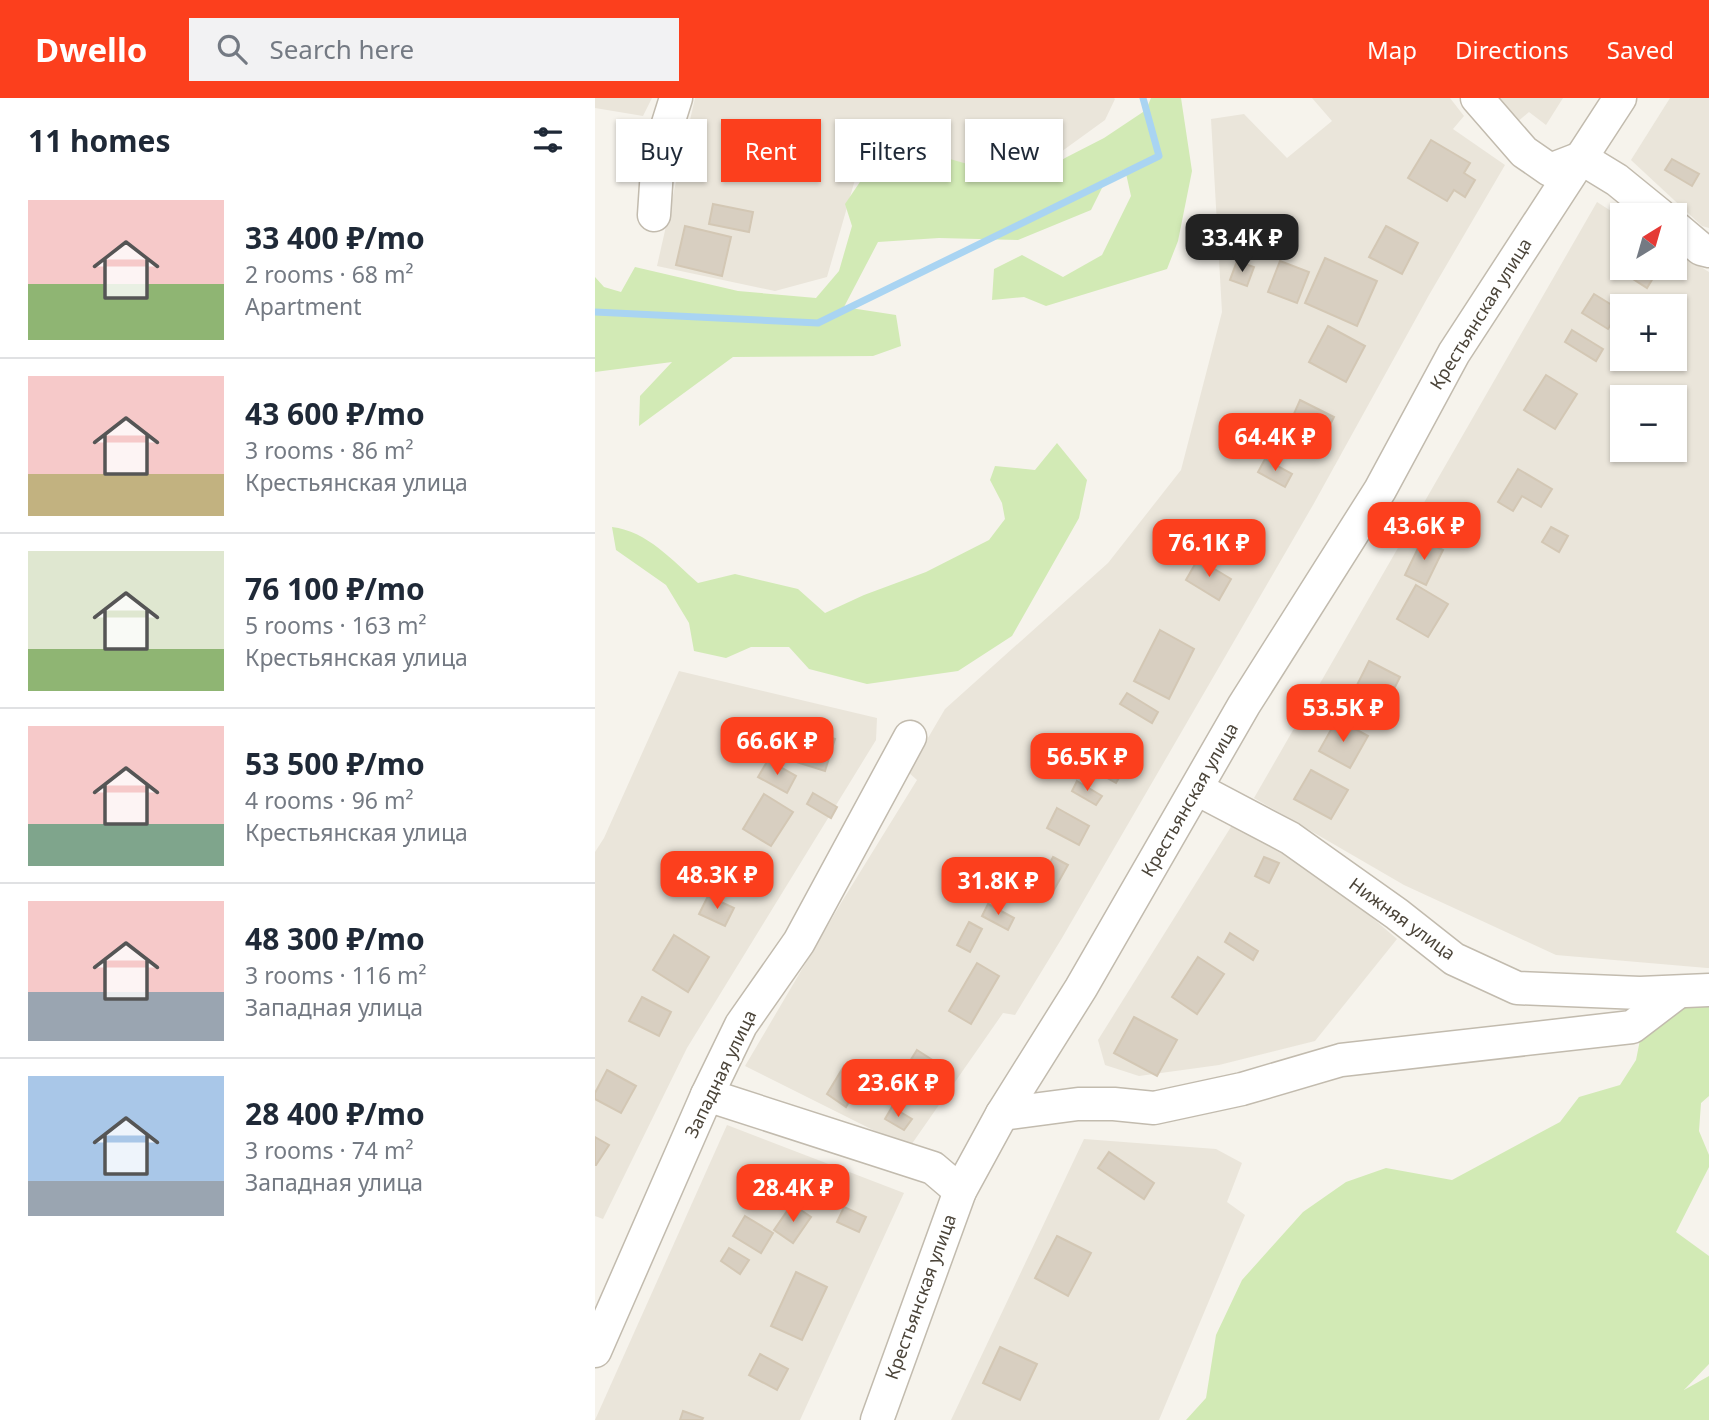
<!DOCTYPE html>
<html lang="en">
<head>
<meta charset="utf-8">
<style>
	:root { --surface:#fff; --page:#f2f2f3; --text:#1f2937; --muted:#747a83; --line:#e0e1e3; --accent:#fc3f1d }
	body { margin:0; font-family:"Noto Sans",sans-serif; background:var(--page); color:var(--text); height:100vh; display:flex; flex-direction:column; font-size:26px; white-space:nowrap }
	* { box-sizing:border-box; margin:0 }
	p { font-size:23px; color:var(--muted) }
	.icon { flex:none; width:38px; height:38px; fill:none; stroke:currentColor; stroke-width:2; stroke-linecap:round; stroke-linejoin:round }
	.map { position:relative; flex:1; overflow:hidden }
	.sheet { display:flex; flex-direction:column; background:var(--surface); width:595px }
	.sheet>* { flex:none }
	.banner { position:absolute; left:21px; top:21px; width:665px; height:63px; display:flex; gap:14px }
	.needle { width:46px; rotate:37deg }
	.fabs { position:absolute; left:1015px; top:105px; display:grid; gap:14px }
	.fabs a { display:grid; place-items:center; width:77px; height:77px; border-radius:0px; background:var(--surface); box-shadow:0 2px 5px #0004; font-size:35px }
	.price { position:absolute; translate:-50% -60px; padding:0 16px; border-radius:14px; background:var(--accent); color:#fff; font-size:23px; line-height:46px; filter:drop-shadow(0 2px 4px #0008) }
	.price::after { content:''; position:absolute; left:50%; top:42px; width:21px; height:16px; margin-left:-10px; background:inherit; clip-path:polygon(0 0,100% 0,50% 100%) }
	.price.active { background:#222; color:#fff }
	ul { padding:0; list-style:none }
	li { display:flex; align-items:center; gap:21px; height:175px; padding:0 28px }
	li+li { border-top:2px solid var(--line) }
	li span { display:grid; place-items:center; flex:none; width:196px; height:140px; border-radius:0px; color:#555 }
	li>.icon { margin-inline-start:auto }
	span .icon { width:84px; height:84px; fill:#fffc; stroke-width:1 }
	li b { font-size:30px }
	h2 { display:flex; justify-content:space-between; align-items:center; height:84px; padding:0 28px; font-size:30px }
	.pill { padding:0 24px; border-radius:0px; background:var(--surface); box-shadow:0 2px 5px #0004; font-size:24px; line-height:63px }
	.pill.active { background:var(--accent); color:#fff }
	header { display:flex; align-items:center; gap:42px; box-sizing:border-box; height:98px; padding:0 35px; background:var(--accent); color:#fff }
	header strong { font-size:33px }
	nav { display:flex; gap:38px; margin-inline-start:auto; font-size:24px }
	.search { width:490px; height:63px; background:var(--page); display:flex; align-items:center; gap:18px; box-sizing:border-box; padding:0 24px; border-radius:0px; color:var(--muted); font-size:26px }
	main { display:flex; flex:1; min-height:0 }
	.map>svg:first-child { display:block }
	.residential { fill:#eae5da; fill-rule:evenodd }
	.green { fill:#d2eab5 }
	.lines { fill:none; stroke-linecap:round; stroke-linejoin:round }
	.stream { stroke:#a9d4f2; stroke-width:7 }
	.building { fill:#d8cfc1; stroke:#d3c7b4; stroke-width:2 }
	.minor-casing { stroke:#c2bbae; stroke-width:35 }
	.minor { stroke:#fff; stroke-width:32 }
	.labels { text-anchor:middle; stroke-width:5; stroke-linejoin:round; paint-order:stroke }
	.street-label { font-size:18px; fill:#4b4439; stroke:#fff }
</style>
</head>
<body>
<header>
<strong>Dwello</strong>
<div class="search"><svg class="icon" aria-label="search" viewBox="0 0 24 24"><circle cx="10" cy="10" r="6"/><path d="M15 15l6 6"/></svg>Search here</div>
<nav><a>Map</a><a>Directions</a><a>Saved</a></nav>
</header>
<main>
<section class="sheet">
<h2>11 homes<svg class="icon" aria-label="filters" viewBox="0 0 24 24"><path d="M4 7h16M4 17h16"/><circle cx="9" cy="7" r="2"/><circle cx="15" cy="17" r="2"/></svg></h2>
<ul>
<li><span style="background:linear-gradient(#f6c9c9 60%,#8fb573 0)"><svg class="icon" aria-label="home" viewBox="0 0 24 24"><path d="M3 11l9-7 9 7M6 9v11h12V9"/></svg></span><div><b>33 400 ₽/mo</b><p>2 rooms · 68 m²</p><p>Apartment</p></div></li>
<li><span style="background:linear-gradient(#f6c9c9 70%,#c2b280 0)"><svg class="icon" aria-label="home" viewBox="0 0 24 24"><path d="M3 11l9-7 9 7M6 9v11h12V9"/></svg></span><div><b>43 600 ₽/mo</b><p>3 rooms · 86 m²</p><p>Крестьянская улица</p></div></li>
<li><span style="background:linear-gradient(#dfe7d0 70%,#8fb573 0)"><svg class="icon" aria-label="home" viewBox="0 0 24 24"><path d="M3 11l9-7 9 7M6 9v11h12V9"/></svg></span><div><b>76 100 ₽/mo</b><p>5 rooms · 163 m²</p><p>Крестьянская улица</p></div></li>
<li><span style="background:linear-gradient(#f6c9c9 70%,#7fa58c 0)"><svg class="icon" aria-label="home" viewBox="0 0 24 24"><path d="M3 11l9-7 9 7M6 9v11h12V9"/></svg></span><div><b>53 500 ₽/mo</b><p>4 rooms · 96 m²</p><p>Крестьянская улица</p></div></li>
<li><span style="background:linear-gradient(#f6c9c9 65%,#9aa5b1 0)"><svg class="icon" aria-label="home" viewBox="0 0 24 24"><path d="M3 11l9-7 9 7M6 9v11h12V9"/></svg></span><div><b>48 300 ₽/mo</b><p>3 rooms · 116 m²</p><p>Западная улица</p></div></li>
<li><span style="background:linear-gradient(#a9c7e8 75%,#9aa5b1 0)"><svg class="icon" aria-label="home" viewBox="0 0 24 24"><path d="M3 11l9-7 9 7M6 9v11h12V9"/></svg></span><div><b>28 400 ₽/mo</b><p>3 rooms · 74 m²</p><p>Западная улица</p></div></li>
</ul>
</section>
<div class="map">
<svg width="1114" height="1322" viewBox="0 0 1114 1322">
	<rect width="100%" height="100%" fill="#f6f3ec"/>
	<g class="residential">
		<polygon points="0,0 57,0 48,18 0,10"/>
		<polygon points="100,0 519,0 520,1 510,22 423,85 272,40 232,179 180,193 62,168"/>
		<polygon points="717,0 855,0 869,18 858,31 910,67 834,197 718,407 467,840 420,917 408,915 314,1050 150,968 246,805 322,682 313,674 350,611 513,465 586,372 627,214 616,21 649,16 692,60 737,23"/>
		<polygon points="898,0 968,0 951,27 934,14 921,25"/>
		<polygon points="1075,0 1114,0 1114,130 1107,128 1036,62"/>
		<path d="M1002 104 1027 120V170H1080V153L1114 174V870H1112L961 857 809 787 659 700ZM1027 208H1080V261H1027ZM1027 299H1080V352H1027Z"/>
		<polygon points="84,573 282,620 281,642 92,950 8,1121 0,1118 0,754 9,740"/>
		<polygon points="639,724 710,762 802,841 720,943 624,967 544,978 510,967 503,942"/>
		<polygon points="132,1027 309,1095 205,1322 0,1322"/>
		<polygon points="489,1041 621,1051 647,1065 632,1104 650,1117 564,1322 356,1322"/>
	</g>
	<g class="green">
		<polygon points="556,0 586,0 597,73 583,143 572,171 451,208 429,199 397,202 399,171 427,157 468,179 507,157 536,98 530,71 512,80 496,112 423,142 344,140 283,144 249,209 301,217 306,248 278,258 138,259 44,328 45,298 77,264 0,274 0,179 9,189 26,194 40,169 143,193 221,200 244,173 257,128 250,106 284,56 317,50 393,72 445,77 470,60 509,40 551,12"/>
		<path d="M462 345 492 382 484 420 417 538 363 573 272 586 214 571 194 549H156L131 560 99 553 94 525 71 487 21 452 17 429C52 433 78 463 103 485L140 476 203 491 230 515 269 497 331 474 394 442 410 421 407 405 395 382 400 368 440 372Z"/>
		<polygon points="1087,903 1114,908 1114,998 1106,1005 1104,1033 1114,1057 1114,1069 1081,1134 1114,1158 1114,1266 1089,1292 1114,1278 1114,1322 591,1322 611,1300 621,1237 647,1182 708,1114 751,1084 791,1070 857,1082 965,1024 984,999 1025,987 1041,962 1048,927"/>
	</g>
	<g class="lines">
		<polyline class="stream" points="0,214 223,225 564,58 548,0"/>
	</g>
	<g class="building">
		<polygon points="836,42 875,65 869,75 880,82 870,99 859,92 852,103 813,80"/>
		<polygon points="1077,61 1104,76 1097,88 1070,72"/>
		<polygon points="118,106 158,114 154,134 114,126"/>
		<polygon points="90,128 136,139 127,178 81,167"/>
		<polygon points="791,128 823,145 807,176 774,159"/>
		<polygon points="730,160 782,183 762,228 710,205"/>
		<polygon points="642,163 659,169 652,188 635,182"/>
		<polygon points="685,163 714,174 702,205 673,194"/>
		<polygon points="1027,167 1027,170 1064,170 1052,190 1024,172"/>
		<polygon points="999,196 1025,212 1013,231 987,215"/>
		<polygon points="733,228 770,248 751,284 714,264"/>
		<polygon points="977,232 1008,251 1001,263 970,244"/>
		<polygon points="951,277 982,296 960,331 929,312"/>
		<polygon points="705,302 739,319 731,335 698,318"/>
		<polygon points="670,361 697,376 690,389 663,374"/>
		<polygon points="923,371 957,391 946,409 927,398 918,413 903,404"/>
		<polygon points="614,425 653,447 644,462 606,440"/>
		<polygon points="956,429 973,438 964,454 947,444"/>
		<polygon points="827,442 848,452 831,487 810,477"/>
		<polygon points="603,461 636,481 624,502 591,482"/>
		<polygon points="821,487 853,506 833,539 802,521"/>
		<polygon points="565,532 599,551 574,601 539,583"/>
		<polygon points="774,563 805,579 792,605 761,589"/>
		<polygon points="532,595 563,614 557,625 525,606"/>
		<polygon points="742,621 773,638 755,670 724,653"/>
		<polygon points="205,630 240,641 230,673 195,662"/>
		<polygon points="505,644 535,661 521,685 491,668"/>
		<polygon points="173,662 201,678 192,695 163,679"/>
		<polygon points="716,672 753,692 736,721 699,701"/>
		<polygon points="482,683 507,698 501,707 477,693"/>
		<polygon points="218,695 242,709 236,720 212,706"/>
		<polygon points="169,696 198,714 176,748 148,731"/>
		<polygon points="462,710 494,728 484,747 452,730"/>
		<polygon points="458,759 473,767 455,799 441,791"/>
		<polygon points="669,759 684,765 674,785 660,778"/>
		<polygon points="129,763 154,778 145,794 120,780"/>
		<polygon points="113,798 139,810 130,828 104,816"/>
		<polygon points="393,806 419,820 413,832 387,818"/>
		<polygon points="374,824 387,831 375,854 362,847"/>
		<polygon points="635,835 663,853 658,862 630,844"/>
		<polygon points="79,837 114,859 93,894 58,872"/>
		<polygon points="603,859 629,876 602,916 577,899"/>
		<polygon points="382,865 404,878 376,926 354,913"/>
		<polygon points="47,899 76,914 64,938 34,923"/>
		<polygon points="539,919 582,942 562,978 519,955"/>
		<polygon points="322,952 350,970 329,1002 302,984"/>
		<polygon points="249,968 268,980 251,1009 232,996"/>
		<polygon points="12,972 41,988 26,1015 0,1001 0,995"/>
		<polygon points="297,1009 317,1021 309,1032 290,1021"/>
		<polygon points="0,1039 14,1047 1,1067 0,1067"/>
		<polygon points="514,1054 559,1085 549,1101 503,1070"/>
		<polygon points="197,1106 216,1119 198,1145 179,1132"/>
		<polygon points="249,1109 271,1119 264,1134 242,1124"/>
		<polygon points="150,1118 178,1135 166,1155 138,1138"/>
		<polygon points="462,1138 496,1155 473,1198 440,1180"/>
		<polygon points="134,1150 154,1162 145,1176 126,1163"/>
		<polygon points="201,1174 232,1189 207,1242 176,1228"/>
		<polygon points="405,1249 442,1266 425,1302 388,1285"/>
		<polygon points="165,1256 193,1271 182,1292 154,1277"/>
		<polygon points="88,1313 108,1320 107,1322 85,1322"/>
	</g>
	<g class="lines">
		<defs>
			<g id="minor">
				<polyline points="882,0 929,54 955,72 986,60 1022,82 1065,117"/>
				<polyline points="59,117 63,57 81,0"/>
				<polyline points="1080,129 1106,151 1114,153"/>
				<polyline points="602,691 695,740 802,816 859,861 922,890 1045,895 1114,892"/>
				<polyline points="112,997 338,1070 365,1093"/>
				<polyline points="407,1016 483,1006 519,1006 559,1010 647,991 746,962 1037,929 1083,894"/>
				<polyline points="0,1253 112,997 146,927 204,844 315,639"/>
				<polyline points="282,1322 365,1093 407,1016 486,890 649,607 785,392 859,255 1025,0"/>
			</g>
		</defs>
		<use href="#minor" class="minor-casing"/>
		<use href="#minor" class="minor"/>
	</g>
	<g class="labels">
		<g class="street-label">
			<text transform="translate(886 216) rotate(-58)" y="6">Крестьянская улица</text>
			<text transform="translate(595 702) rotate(-60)" y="6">Крестьянская улица</text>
			<text transform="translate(807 821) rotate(36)" y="6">Нижняя улица</text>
			<text transform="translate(126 976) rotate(-64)" y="6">Западная улица</text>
			<text transform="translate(326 1199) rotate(-70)" y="6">Крестьянская улица</text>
		</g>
	</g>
</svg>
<div class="fabs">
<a><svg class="needle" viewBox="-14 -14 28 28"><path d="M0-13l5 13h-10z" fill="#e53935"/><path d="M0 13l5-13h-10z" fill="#747a83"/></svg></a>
<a>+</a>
<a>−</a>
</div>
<b class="price active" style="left:647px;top:176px">33.4K ₽</b>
<b class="price" style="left:680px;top:375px">64.4K ₽</b>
<b class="price" style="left:829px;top:464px">43.6K ₽</b>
<b class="price" style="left:614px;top:481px">76.1K ₽</b>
<b class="price" style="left:748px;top:646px">53.5K ₽</b>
<b class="price" style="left:182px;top:679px">66.6K ₽</b>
<b class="price" style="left:492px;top:695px">56.5K ₽</b>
<b class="price" style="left:122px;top:813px">48.3K ₽</b>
<b class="price" style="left:403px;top:819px">31.8K ₽</b>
<b class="price" style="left:303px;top:1021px">23.6K ₽</b>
<b class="price" style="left:198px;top:1126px">28.4K ₽</b>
<div class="banner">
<a class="pill">Buy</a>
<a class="pill active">Rent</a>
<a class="pill">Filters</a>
<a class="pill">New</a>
</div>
</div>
</main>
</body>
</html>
